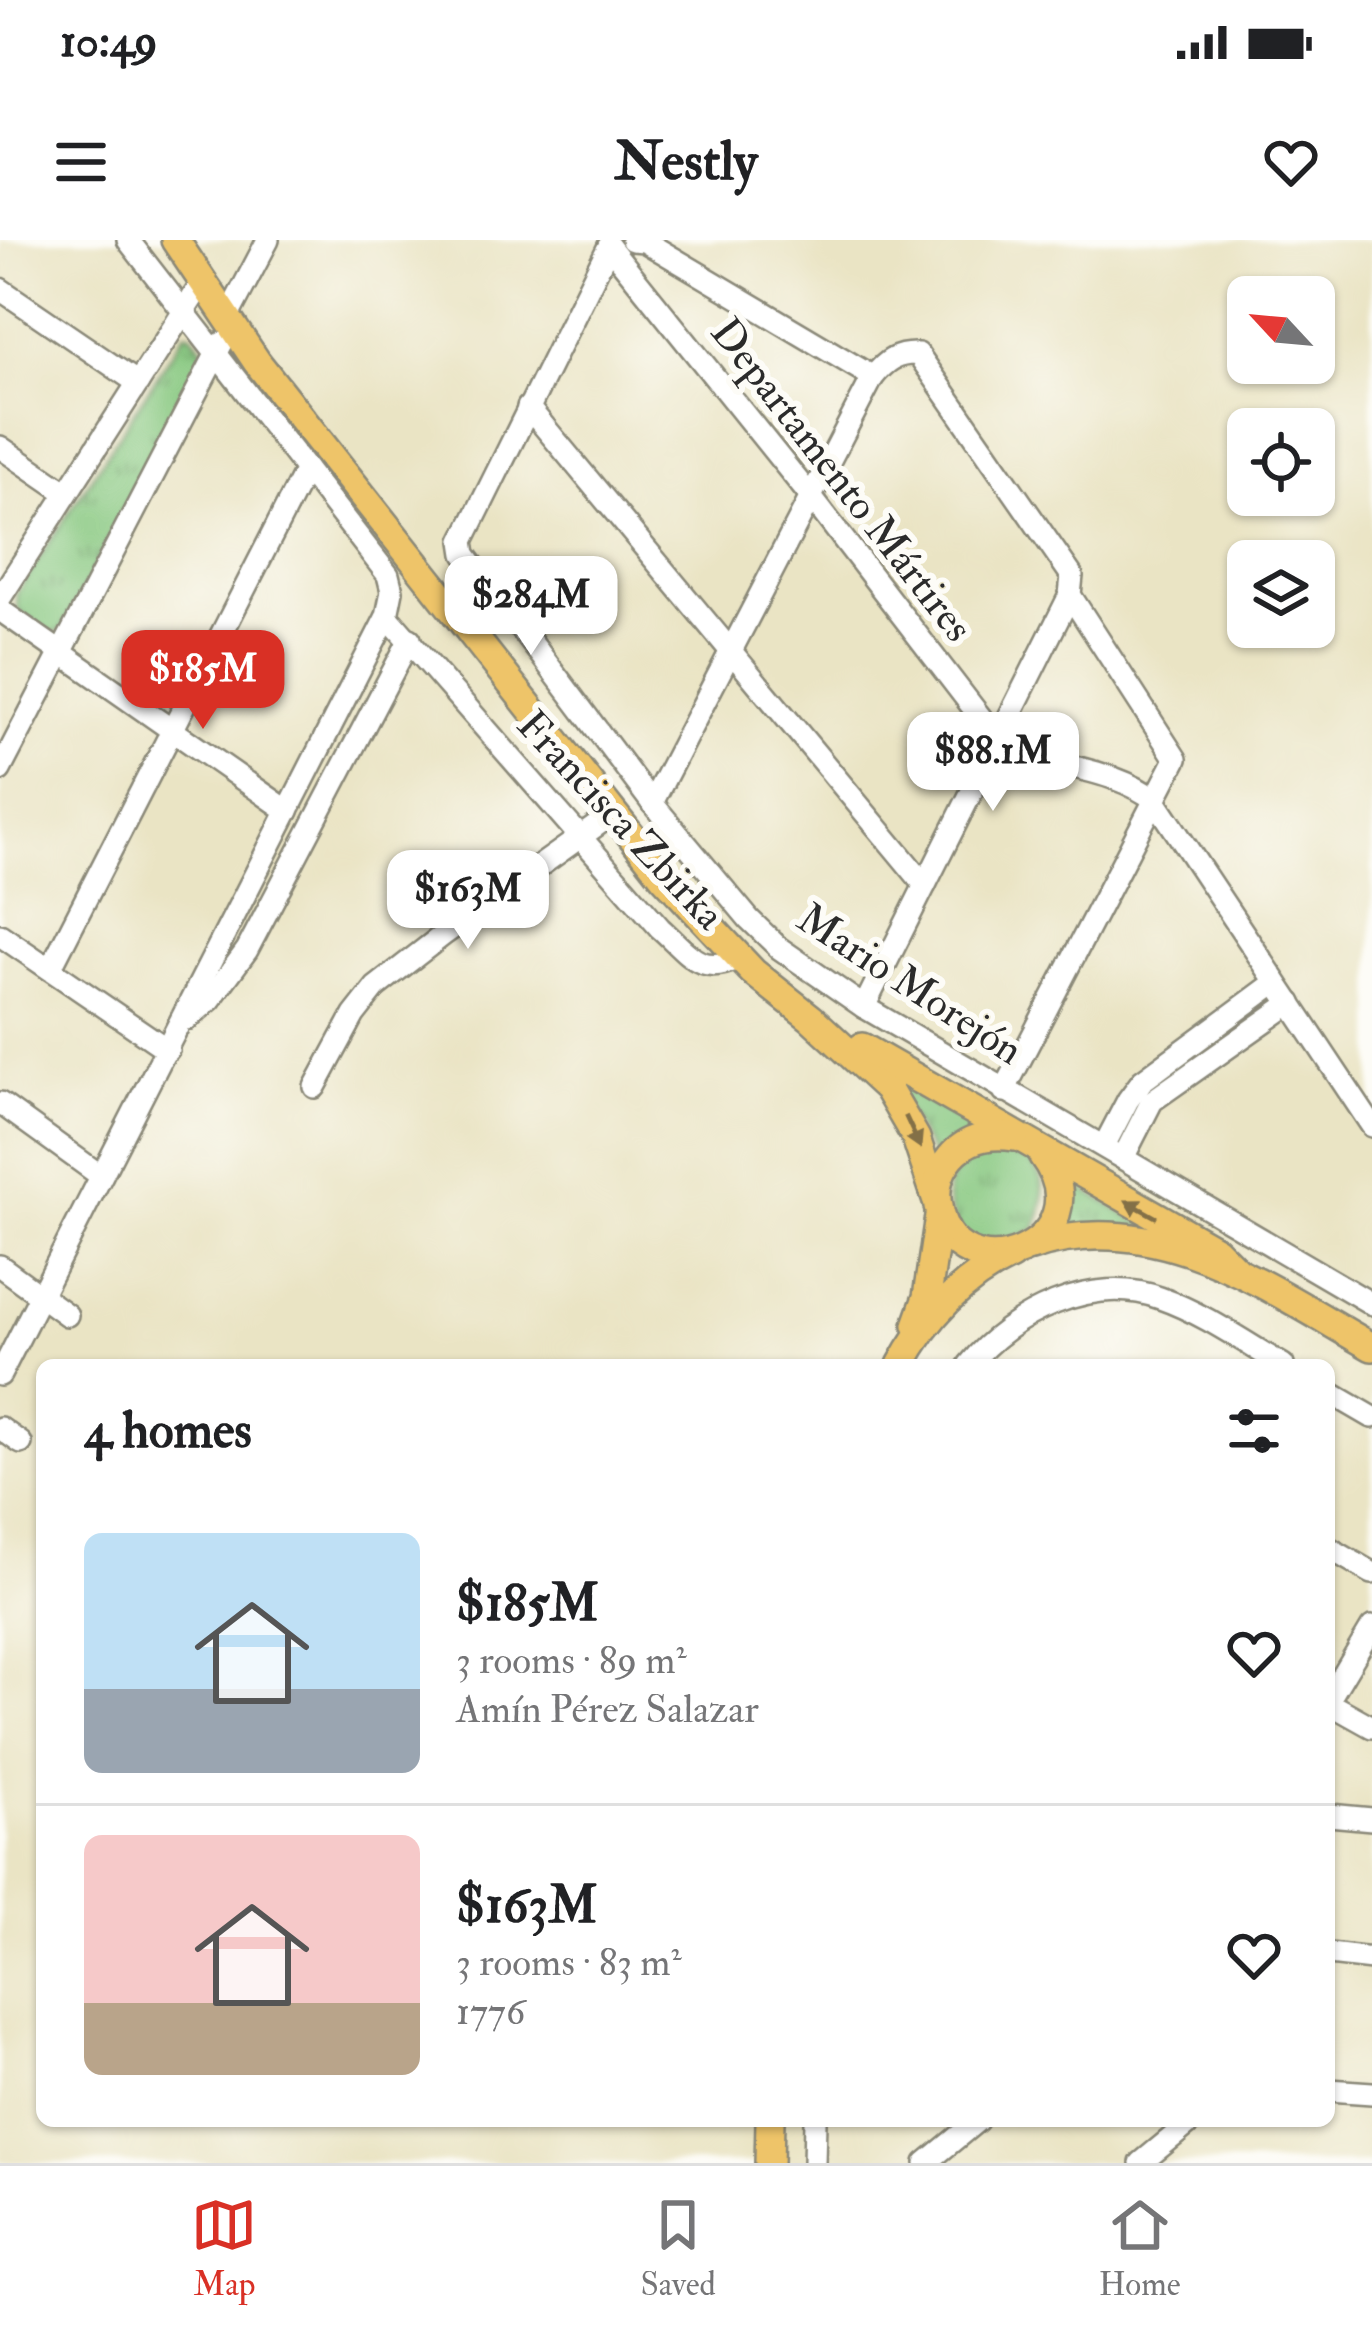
<!DOCTYPE html>
<html lang="en">
<head>
<meta charset="utf-8">
<style>
	:root { --surface:#fff; --page:#f6f6f6; --text:#202124; --muted:#757577; --line:#e0e0e0; --accent:#d93025 }
	body { margin:0; font-family:"IM FELL Double Pica",serif; background:var(--page); color:var(--text); height:100vh; display:flex; flex-direction:column; font-size:45px; white-space:nowrap }
	* { box-sizing:border-box; margin:0 }
	p { font-size:39px; color:var(--muted) }
	.icon { flex:none; width:66px; height:66px; fill:none; stroke:currentColor; stroke-width:2; stroke-linecap:round; stroke-linejoin:round }
	.map { position:relative; flex:1; overflow:hidden }
	.drawer { position:absolute; left:36px; top:1119px; width:1299px; height:768px; display:flex; flex-direction:column; background:var(--surface); border-radius:18px; box-shadow:0 3px 9px #0004 }
	.drawer>* { flex:none }
	.needle { width:78px; rotate:296deg }
	.controls { position:absolute; left:1227px; top:36px; display:grid; gap:24px }
	.controls a { display:grid; place-items:center; width:108px; height:108px; border-radius:18px; background:var(--surface); box-shadow:0 3px 9px #0004; font-size:60px }
	.price { position:absolute; translate:-50% -102px; padding:0 27px; border-radius:24px; background:#fff; color:#222; font-size:39px; line-height:78px; filter:drop-shadow(0 3px 6px #0008) }
	.price::after { content:''; position:absolute; left:50%; top:72px; width:36px; height:27px; margin-left:-18px; background:inherit; clip-path:polygon(0 0,100% 0,50% 100%) }
	.price.on { background:var(--accent); color:#fff }
	ul { padding:0; list-style:none }
	li { display:flex; align-items:center; gap:36px; height:300px; padding:0 48px }
	li+li { border-top:3px solid var(--line) }
	li span { display:grid; place-items:center; flex:none; width:336px; height:240px; border-radius:18px; color:#555 }
	li>.icon { margin-inline-start:auto }
	span .icon { width:144px; height:144px; fill:#fffc; stroke-width:1 }
	li b { font-size:51px }
	h2 { display:flex; justify-content:space-between; align-items:center; height:144px; padding:0 48px; font-size:51px }
	.status { display:flex; justify-content:space-between; align-items:center; height:84px; padding:0 60px; background:var(--surface); direction:ltr }
	.status svg { height:33px; fill:currentColor }
	header { display:flex; justify-content:space-between; align-items:center; height:156px; padding:0 48px; background:var(--surface); font-size:54px; font-weight:700 }
	.menu { display:flex; justify-content:space-around; align-items:center; height:168px; border-top:3px solid var(--line); background:var(--surface); font-size:33px; color:var(--muted) }
	.menu a { display:grid; justify-items:center; gap:6px }
	.menu .on { color:var(--accent) }
	.map>svg:first-child { display:block }
	.grass { fill:url(#grass-tufts); stroke:#597a56; stroke-width:3 }
	.lines { fill:none; stroke-linecap:round; stroke-linejoin:round }
	.minor-casing { stroke:#8a8878; stroke-width:26 }
	.major-casing { stroke:#8a8878; stroke-width:32 }
	.minor { stroke:#fff; stroke-width:21 }
	.major { stroke:#eec469; stroke-width:27 }
	.oneway { fill:#837047 }
	.labels { text-anchor:middle; stroke-width:12; stroke-linejoin:round; paint-order:stroke }
	.street-label { font-size:42px; fill:#2b2b2b; stroke:#fdfcf7 }
</style>
</head>
<body>
<div class="status"><b>10:49</b><svg viewBox="0 0 49 12"><path d="M0 12V9h3v3zM5 12V6h3v6zM10 12V3h3v9zM15 12V0h3v12zM26 1h20v11H26zM47 4h2v5h-2z"/></svg></div>
<header><svg class="icon" aria-label="menu" viewBox="0 0 24 24"><path d="M4 6h16M4 12h16M4 18h16"/></svg>Nestly<svg class="icon" aria-label="heart" viewBox="0 0 24 24"><path d="M12 20l-8-8c-3-5 5-10 8-4 3-6 11-1 8 4z"/></svg></header>
<div class="map">
<svg width="1372" height="1923" viewBox="0 0 1372 1923">
	<defs>
		<pattern id="grass-tufts" width="24" height="20" patternUnits="userSpaceOnUse" patternTransform="scale(3)"><rect width="24" height="20" fill="#87c880"/><path d="M3 7l-1-3M5 7V3M7 7l1-3M15 17l-1-3M17 17v-4M19 17l1-3" fill="none" stroke="#6fa369"/></pattern>
	</defs>
	<rect width="100%" height="100%" fill="#fdfcf7"/>
	<filter id="ink" filterUnits="userSpaceOnUse"><feTurbulence type="fractalNoise" baseFrequency=".00833" numOctaves="2"/><feDisplacementMap in="SourceGraphic" scale="24" xChannelSelector="R" yChannelSelector="G"/><feConvolveMatrix kernelMatrix="1 2 1 2 8 2 1 2 1" color-interpolation-filters="sRGB"/></filter>
	<filter id="wash" filterUnits="userSpaceOnUse"><feTurbulence type="fractalNoise" baseFrequency=".004" numOctaves="4" result="noise"/><feDisplacementMap in="SourceGraphic" scale="48" xChannelSelector="R" yChannelSelector="G"/><feGaussianBlur stdDeviation="2.7" result="paint"/><feColorMatrix in="noise" values="0 0 0 0 0 0 0 0 0 0 0 0 0 0 0 0 0 1.4 0 .05"/><feComposite in="paint" operator="in"/></filter>
	<g filter="url(#wash)">
		<rect width="100%" height="100%" fill="#eae4c4"/>
		<g class="grass">
			<polygon points="185,93 190,93 207,113 62,390 51,394 18,371 16,354"/>
			<polygon points="887,838 980,889 937,923"/>
			<path d="M1007 907C1045 922 1051 954 1035 989L993 1009 959 994C941 945 941 945 978 909Z"/>
			<polygon points="1062,936 1165,998 1060,985"/>
		</g>
	</g>
	<g filter="url(#ink)">
		<g class="lines">
			<defs>
				<g id="minor">
					<polyline points="632,0 644,1 873,137"/>
					<polyline points="609,6 463,301 465,314 652,563 749,679 779,708 864,767 1372,1064"/>
					<path d="M609 6 811 257 998 500C1047 530 1108 524 1155 560L1372 886"/>
					<polyline points="0,49 138,143"/>
					<polyline points="226,80 268,0"/>
					<polyline points="528,167 925,645"/>
					<polyline points="0,207 67,253"/>
					<polyline points="0,358 202,43"/>
					<polyline points="0,370 288,571"/>
					<path d="M387 376 660 688C687 712 700 737 738 718"/>
					<polyline points="0,530 222,103"/>
					<path d="M652 563 873 137C887 120 897 113 918 114L1072 336 1070 355 1176 519 1004 851"/>
					<polyline points="0,695 168,810"/>
					<polyline points="50,729 306,229"/>
					<polyline points="864,767 1070,355"/>
					<polyline points="187,779 210,760 247,710 410,399"/>
					<polyline points="315,847 354,775 376,747 443,695 614,573"/>
					<polyline points="0,863 101,936"/>
					<polyline points="1104,906 1128,860 1142,841 1276,742"/>
					<polyline points="1123,918 1152,861 1291,763"/>
					<polyline points="0,1026 67,1075"/>
					<path d="M969 1125C1010 1074 1093 1033 1160 1058 1203 1073 1244 1102 1283 1125"/>
					<polyline points="0,1135 387,376 392,351 388,335 128,0"/>
					<polyline points="1329,1152 1372,1177"/>
					<polyline points="0,1188 21,1203"/>
					<polyline points="1329,1308 1372,1333"/>
					<polyline points="1329,1459 1372,1387"/>
					<polyline points="1329,1463 1372,1487"/>
					<polyline points="1329,1575 1372,1579"/>
					<polyline points="1329,1714 1372,1719"/>
					<polyline points="1329,1850 1372,1853"/>
					<polyline points="814,1923 815,1881"/>
					<polyline points="926,1923 977,1881"/>
					<polyline points="1141,1923 1192,1881"/>
				</g>
				<g id="major">
					<polyline points="175,0 257,122 663,636 753,732 811,778 887,848 916,898 936,958"/>
					<polyline points="862,807 1216,1010 1235,1029"/>
					<path d="M1014 897C988 893 963 899 947 922 938 935 935 951 938 966 953 1064 1109 1004 1042 915"/>
					<path d="M1031 1007C1155 965 1268 1048 1372 1107"/>
					<polyline points="917,1085 927,1057 939,976"/>
					<path d="M901 1125C926 1078 963 1039 1011 1016"/>
					<polyline points="769,1923 770,1881"/>
				</g>
			</defs>
			<use href="#minor" class="minor-casing"/>
			<use href="#major" class="major-casing"/>
			<use href="#minor" class="minor"/>
			<use href="#major" class="major"/>
		</g>
		<defs><path id="oneway-solid" d="M-6-.8H1V-3.2L6.5 0L1 3.2V.8H-6Z" transform="scale(3)"/></defs>
		<g class="oneway">
			<use href="#oneway-solid" transform="translate(913 892) rotate(65)"/>
			<use href="#oneway-solid" transform="translate(1141 969) rotate(-151)"/>
		</g>
	</g>
	<g class="labels">
		<g class="street-label">
			<text transform="translate(843 239) rotate(52)" y="15">Departamento Mártires</text>
			<text transform="translate(622 579) rotate(47)" y="15">Francisca Zbirka</text>
			<text transform="translate(911 743) rotate(33)" y="15">Mario Morejón</text>
		</g>
	</g>
</svg>
<div class="controls">
<a><svg class="needle" viewBox="-14 -14 28 28"><path d="M0-13l5 13h-10z" fill="#e53935"/><path d="M0 13l5-13h-10z" fill="#757577"/></svg></a>
<a><svg class="icon" aria-label="locate" viewBox="0 0 24 24"><circle cx="12" cy="12" r="6"/><path d="M12 2v4M12 18v4M2 12h4M18 12h4"/></svg></a>
<a><svg class="icon" aria-label="layers" viewBox="0 0 24 24"><path d="M12 4l9 5-9 5-9-5zM3 14l9 5 9-5"/></svg></a>
</div>
<b class="price" style="left:531px;top:418px">$284M</b>
<b class="price on" style="left:203px;top:492px">$185M</b>
<b class="price" style="left:993px;top:574px">$88.1M</b>
<b class="price" style="left:468px;top:712px">$163M</b>
<section class="drawer">
<h2>4 homes<svg class="icon" aria-label="filters" viewBox="0 0 24 24"><path d="M4 7h16M4 17h16"/><circle cx="9" cy="7" r="2"/><circle cx="15" cy="17" r="2"/></svg></h2>
<ul>
<li><span style="background:linear-gradient(#bfe0f5 65%,#9aa5b1 0)"><svg class="icon" aria-label="home" viewBox="0 0 24 24"><path d="M3 11l9-7 9 7M6 9v11h12V9"/></svg></span><div><b>$185M</b><p>3 rooms · 89 m²</p><p>Amín Pérez Salazar</p></div><svg class="icon" aria-label="heart" viewBox="0 0 24 24"><path d="M12 20l-8-8c-3-5 5-10 8-4 3-6 11-1 8 4z"/></svg></li>
<li><span style="background:linear-gradient(#f6c9c9 70%,#b9a48a 0)"><svg class="icon" aria-label="home" viewBox="0 0 24 24"><path d="M3 11l9-7 9 7M6 9v11h12V9"/></svg></span><div><b>$163M</b><p>3 rooms · 83 m²</p><p>1776</p></div><svg class="icon" aria-label="heart" viewBox="0 0 24 24"><path d="M12 20l-8-8c-3-5 5-10 8-4 3-6 11-1 8 4z"/></svg></li>
</ul>
</section>
</div>
<nav class="menu">
<a class="on"><svg class="icon" aria-label="map" viewBox="0 0 24 24"><path d="M3 6l6-2 6 2 6-2v14l-6 2-6-2-6 2zM9 4v14M15 6v14"/></svg>Map</a>
<a><svg class="icon" aria-label="saved" viewBox="0 0 24 24"><path d="M7 4h10v16l-5-4-5 4z"/></svg>Saved</a>
<a><svg class="icon" aria-label="home" viewBox="0 0 24 24"><path d="M3 11l9-7 9 7M6 9v11h12V9"/></svg>Home</a>
</nav>
</body>
</html>
